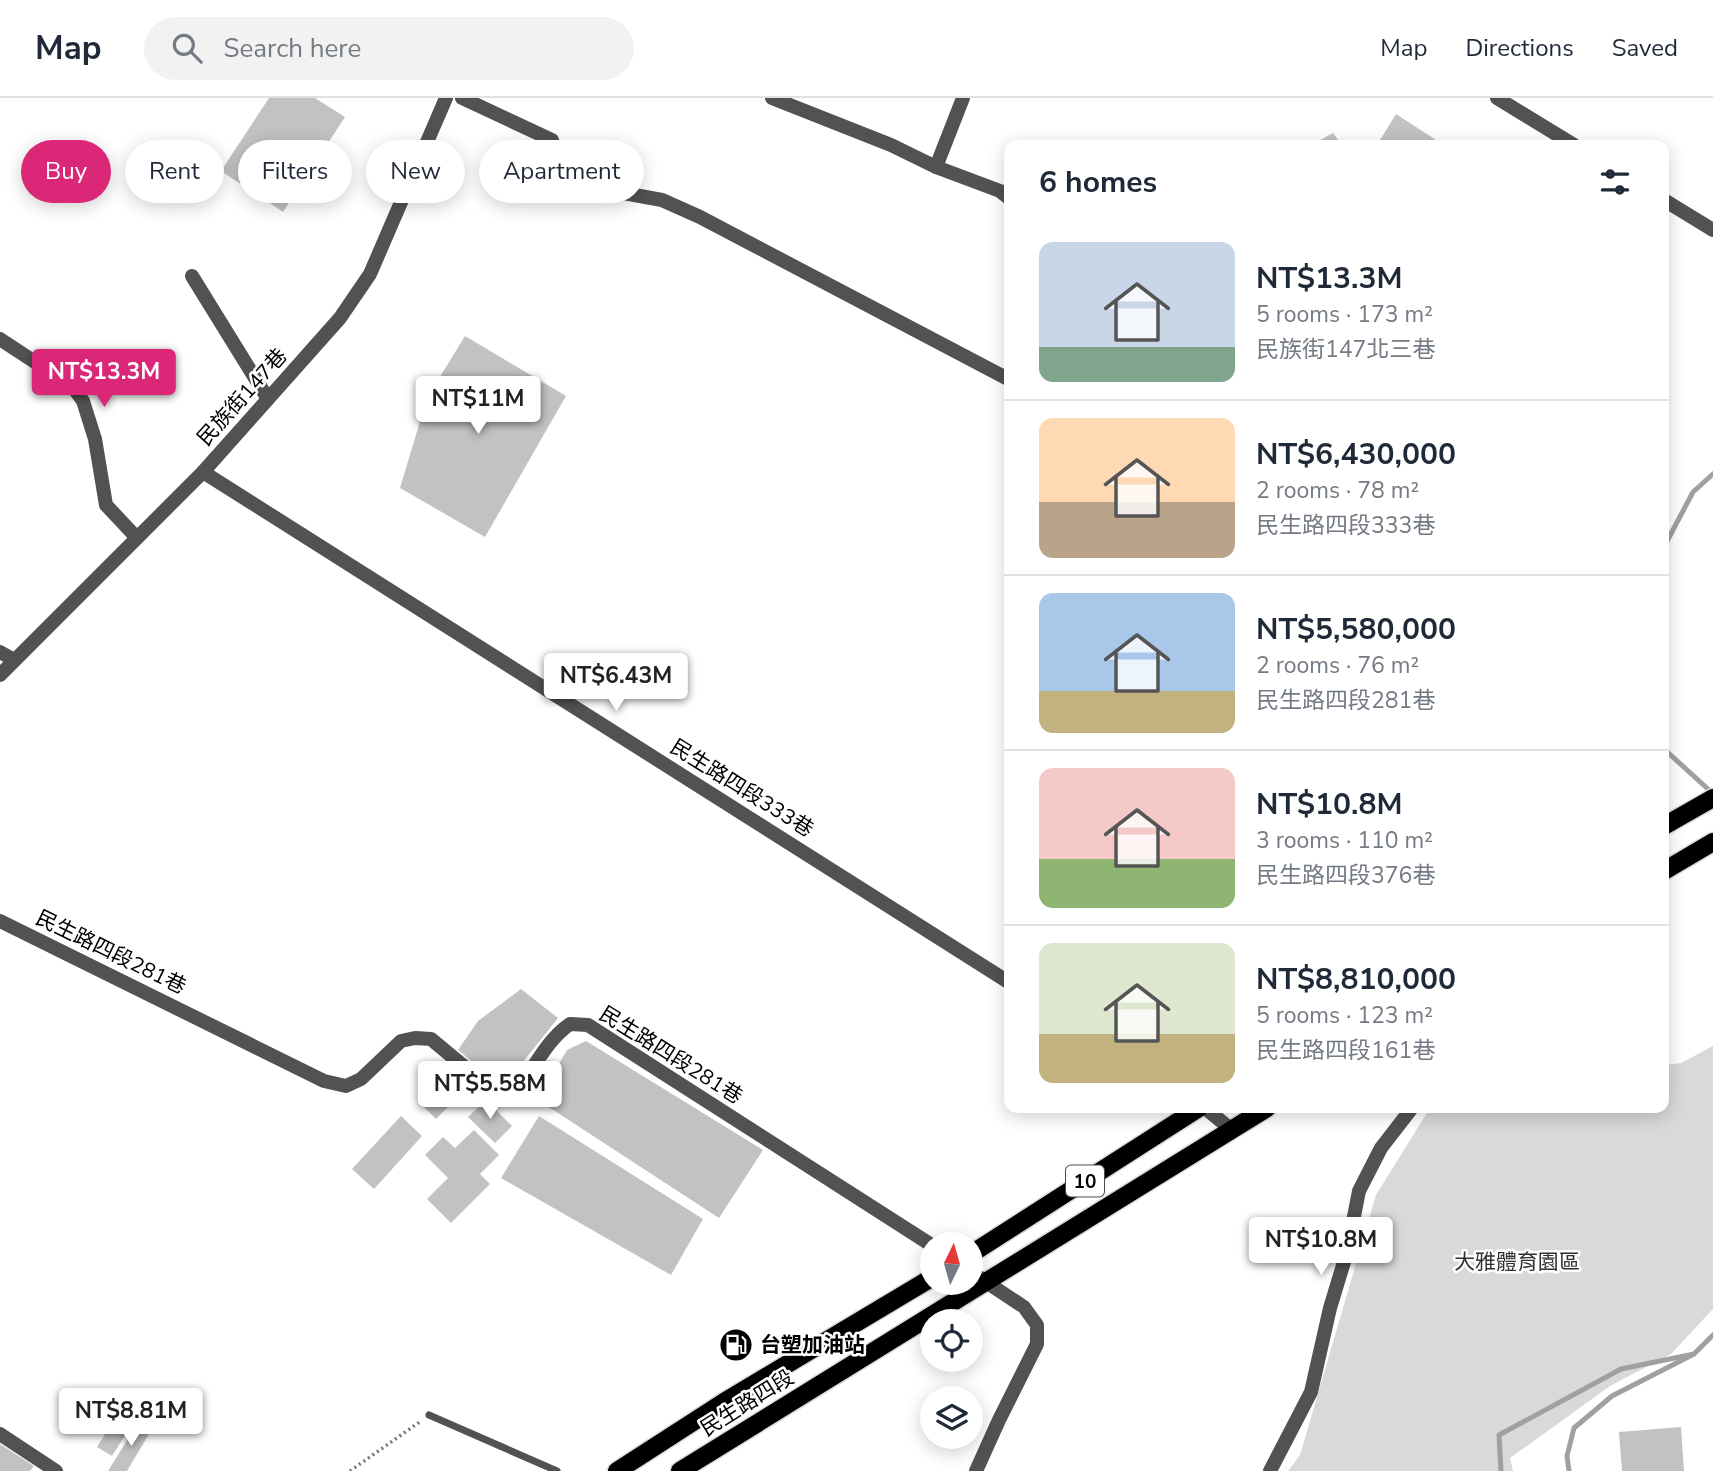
<!DOCTYPE html>
<html lang="en">
<head>
<meta charset="utf-8">
<style>
	:root { --surface:#fff; --page:#f2f2f3; --text:#1f2937; --muted:#747a83; --line:#e0e1e3; --accent:#db2777 }
	body { margin:0; font-family:"Nunito Sans","Noto Sans TC",sans-serif; background:var(--page); color:var(--text); height:100vh; display:flex; flex-direction:column; font-size:26px; white-space:nowrap }
	* { box-sizing:border-box; margin:0 }
	p { font-size:23px; color:var(--muted) }
	.icon { flex:none; width:38px; height:38px; fill:none; stroke:currentColor; stroke-width:2; stroke-linecap:round; stroke-linejoin:round }
	.map { position:relative; flex:1; overflow:hidden }
	.drawer { position:absolute; left:1004px; top:42px; width:665px; height:973px; display:flex; flex-direction:column; background:var(--surface); border-radius:14px; box-shadow:0 4px 18px #0003 }
	.drawer>* { flex:none }
	.hud { position:absolute; left:21px; top:42px; width:665px; height:63px; display:flex; gap:14px }
	.needle { width:46px; rotate:5deg }
	.fabs { position:absolute; left:920px; top:1134px; display:grid; gap:14px }
	.fabs a { display:grid; place-items:center; width:63px; height:63px; border-radius:50%; background:var(--surface); box-shadow:0 4px 18px #0003; font-size:35px }
	.price { position:absolute; translate:-50% -60px; padding:0 16px; border-radius:7px; background:#fff; color:#222; font-size:23px; line-height:46px; filter:drop-shadow(0 2px 4px #0008) }
	.price::after { content:''; position:absolute; left:50%; top:42px; width:21px; height:16px; margin-left:-10px; background:inherit; clip-path:polygon(0 0,100% 0,50% 100%) }
	.price.selected { background:var(--accent); color:#fff }
	ul { padding:0; list-style:none }
	li { display:flex; align-items:center; gap:21px; height:175px; padding:0 35px }
	li+li { border-top:2px solid var(--line) }
	li span { display:grid; place-items:center; flex:none; width:196px; height:140px; border-radius:14px; color:#555 }
	li>.icon { margin-inline-start:auto }
	span .icon { width:84px; height:84px; fill:#fffc; stroke-width:1 }
	li b { font-size:30px }
	h2 { display:flex; justify-content:space-between; align-items:center; height:84px; padding:0 35px; font-size:30px }
	.pill { padding:0 24px; border-radius:32px; background:var(--surface); box-shadow:0 4px 18px #0003; font-size:24px; line-height:63px }
	.pill.selected { background:var(--accent); color:#fff }
	header { display:flex; align-items:center; gap:42px; box-sizing:border-box; height:98px; padding:0 35px; background:var(--surface); border-bottom:2px solid var(--line) }
	header strong { font-size:33px }
	nav { display:flex; gap:38px; margin-inline-start:auto; font-size:24px }
	.search { width:490px; height:63px; background:var(--page); display:flex; align-items:center; gap:18px; box-sizing:border-box; padding:0 24px; border-radius:38px; color:var(--muted); font-size:26px }
	.map>svg:first-child { display:block }
	.green { fill:#d9d9d9 }
	.lines { fill:none; stroke-linecap:round; stroke-linejoin:round }
	.stream { stroke:#a0a0a0; stroke-width:5 }
	.building { fill:#c2c2c2 }
	.primary-casing { stroke:#dbdbdb; stroke-width:21 }
	.path { stroke:#747474; stroke-width:3.5; stroke-dasharray:2 3.5; stroke-linecap:butt }
	.service { stroke:#525252; stroke-width:7 }
	.minor { stroke:#525252; stroke-width:14 }
	.primary { stroke:#000; stroke-width:18 }
	.labels { text-anchor:middle; stroke-width:5; stroke-linejoin:round; paint-order:stroke }
	.shield { fill:#fff; stroke:#4c4c4c; stroke-width:2 }
	.shield-label { font-size:19px; font-weight:bold; fill:#000 }
	.street-label { font-size:21px; fill:#000; stroke:#fff }
	.park-label { font-size:21px; fill:#303030; stroke:#fff }
	.poi-label { font-size:21px; font-weight:bold; fill:#000; stroke:#fff; text-anchor:start }
</style>
</head>
<body>
<header>
<strong>Map</strong>
<div class="search"><svg class="icon" aria-label="search" viewBox="0 0 24 24"><circle cx="10" cy="10" r="6"/><path d="M15 15l6 6"/></svg>Search here</div>
<nav><a>Map</a><a>Directions</a><a>Saved</a></nav>
</header>
<div class="map">
<svg width="1713" height="1373" viewBox="0 0 1713 1373">
	<rect width="100%" height="100%" fill="#fff"/>
	<polygon class="green" points="1713,948 1713,1211 1671,1256 1610,1288 1510,1360 1513,1373 1288,1373 1300,1357 1376,1097 1430,1010 1664,1010 1664,967 1681,965"/>
	<g class="lines">
		<g class="stream">
			<polyline points="1664,449 1693,394 1713,376"/>
			<polyline points="1664,651 1709,692"/>
			<polyline points="1501,1373 1499,1337 1621,1271 1694,1256"/>
			<polyline points="1569,1373 1567,1358 1574,1330 1612,1298 1694,1256 1713,1237"/>
		</g>
	</g>
	<g class="building">
		<polygon points="269,0 315,0 345,19 283,114 221,73"/>
		<polygon points="1396,16 1436,42 1431,47 1377,47"/>
		<polygon points="1333,35 1342,47 1311,47"/>
		<polygon points="465,238 566,298 485,439 400,390 427,300"/>
		<polygon points="521,891 558,920 503,989 458,952 478,923"/>
		<polygon points="586,943 763,1052 719,1120 538,1002 567,952"/>
		<polygon points="458,974 470,987 436,1021 423,1008"/>
		<polygon points="486,1002 512,1028 495,1045 468,1019"/>
		<polygon points="401,1018 422,1038 374,1091 352,1071"/>
		<polygon points="539,1018 703,1121 671,1177 501,1080"/>
		<polygon points="474,1032 499,1057 480,1076 490,1086 451,1125 427,1101 448,1080 425,1057 443,1039 455,1050"/>
		<polygon points="128,1300 143,1309 112,1358 97,1349"/>
		<polygon points="139,1323 152,1331 127,1373 108,1373"/>
		<polygon points="1681,1329 1684,1373 1622,1373 1619,1334"/>
		<polygon points="0,1346 34,1368 30,1373 0,1373"/>
	</g>
	<g class="lines">
		<defs>
			<g id="primary">
				<polyline points="1664,728 1713,700"/>
				<polyline points="1664,773 1713,744"/>
				<polyline points="971,1156 1199,1010"/>
				<polyline points="617,1373 724,1304 933,1179"/>
				<polyline points="680,1373 1267,1010"/>
			</g>
		</defs>
		<use href="#primary" class="primary-casing"/>
		<polyline class="path" points="350,1373 421,1323"/>
		<polyline class="service" points="429,1317 557,1373"/>
		<g class="minor">
			<polyline points="462,0 552,42 563,84 662,102 700,119 1010,282"/>
			<polyline points="772,0 891,47 936,69 1000,93 1010,101"/>
			<polyline points="1497,0 1574,47"/>
			<polyline points="936,69 963,0"/>
			<polyline points="1664,102 1713,132"/>
			<polyline points="192,178 268,301"/>
			<polyline points="0,241 73,289 83,303 95,341 106,407 137,440"/>
			<polyline points="203,374 1010,885"/>
			<polyline points="0,554 14,562"/>
			<polyline points="0,577 203,374 340,220 370,176 446,0"/>
			<path d="M0 823 324 983 346 988 361 981 401 943 415 940 431 941 496 995 513 998C532 975 545 943 570 926L588 927 933 1148"/>
			<polyline points="1205,1010 1232,1032"/>
			<polyline points="971,1174 1024,1209 1037,1227 1037,1246 999,1322 976,1373"/>
			<polyline points="0,1336 56,1373"/>
			<polyline points="1270,1373 1311,1294 1330,1210 1347,1154 1359,1093 1381,1050 1412,1010"/>
		</g>
		<use href="#primary" class="primary"/>
	</g>
	<defs>
		<symbol id="fuel-disc" viewBox="-11 -11 22 22"><circle r="9.5" fill="#000" stroke="#fff"/><path d="M-5.5-6h7V0h2V4h1.3V-2.5L3-4.5l.8-.8L6-3V5H2.5V1h-1V6h-7ZM-4.2-4.7v3.2H.2V-4.7Z" fill="#fff"/></symbol>
	</defs>
	<g fill-rule="evenodd">
		<use href="#fuel-disc" x="717" y="1228" width="38" height="38"/>
	</g>
	<g class="labels">
		<rect class="shield" x="1066" y="1067.5" width="38" height="31" rx="5"/>
		<g class="shield-label">
			<text x="1085" y="1090">10</text>
		</g>
		<g class="street-label">
			<text transform="translate(242 299) rotate(-48)" y="7">民族街147巷</text>
			<text transform="translate(742 690) rotate(32)" y="7">民生路四段333巷</text>
			<text transform="translate(111 854) rotate(26)" y="7">民生路四段281巷</text>
			<text transform="translate(671 957) rotate(32)" y="7">民生路四段281巷</text>
			<text transform="translate(747 1305) rotate(-32)" y="7">民生路四段</text>
		</g>
		<g class="park-label">
			<text x="1517" y="1171">大雅體育園區</text>
		</g>
		<g class="poi-label">
			<text x="760" y="1254">台塑加油站</text>
		</g>
	</g>
</svg>
<div class="fabs">
<a><svg class="needle" viewBox="-14 -14 28 28"><path d="M0-13l5 13h-10z" fill="#e53935"/><path d="M0 13l5-13h-10z" fill="#747a83"/></svg></a>
<a><svg class="icon" aria-label="locate" viewBox="0 0 24 24"><circle cx="12" cy="12" r="6"/><path d="M12 2v4M12 18v4M2 12h4M18 12h4"/></svg></a>
<a><svg class="icon" aria-label="layers" viewBox="0 0 24 24"><path d="M12 4l9 5-9 5-9-5zM3 14l9 5 9-5"/></svg></a>
</div>
<b class="price selected" style="left:104px;top:311px">NT$13.3M</b>
<b class="price" style="left:478px;top:338px">NT$11M</b>
<b class="price" style="left:616px;top:615px">NT$6.43M</b>
<b class="price" style="left:490px;top:1023px">NT$5.58M</b>
<b class="price" style="left:1321px;top:1179px">NT$10.8M</b>
<b class="price" style="left:131px;top:1350px">NT$8.81M</b>
<div class="hud">
<a class="pill selected">Buy</a>
<a class="pill">Rent</a>
<a class="pill">Filters</a>
<a class="pill">New</a>
<a class="pill">Apartment</a>
</div>
<section class="drawer">
<h2>6 homes<svg class="icon" aria-label="filters" viewBox="0 0 24 24"><path d="M4 7h16M4 17h16"/><circle cx="9" cy="7" r="2"/><circle cx="15" cy="17" r="2"/></svg></h2>
<ul>
<li><span style="background:linear-gradient(#c9d6e8 75%,#7fa58c 0)"><svg class="icon" aria-label="home" viewBox="0 0 24 24"><path d="M3 11l9-7 9 7M6 9v11h12V9"/></svg></span><div><b>NT$13.3M</b><p>5 rooms · 173 m²</p><p>民族街147北三巷</p></div></li>
<li><span style="background:linear-gradient(#ffd9b3 60%,#b9a48a 0)"><svg class="icon" aria-label="home" viewBox="0 0 24 24"><path d="M3 11l9-7 9 7M6 9v11h12V9"/></svg></span><div><b>NT$6,430,000</b><p>2 rooms · 78 m²</p><p>民生路四段333巷</p></div></li>
<li><span style="background:linear-gradient(#a9c7e8 70%,#c2b280 0)"><svg class="icon" aria-label="home" viewBox="0 0 24 24"><path d="M3 11l9-7 9 7M6 9v11h12V9"/></svg></span><div><b>NT$5,580,000</b><p>2 rooms · 76 m²</p><p>民生路四段281巷</p></div></li>
<li><span style="background:linear-gradient(#f6c9c9 65%,#8fb573 0)"><svg class="icon" aria-label="home" viewBox="0 0 24 24"><path d="M3 11l9-7 9 7M6 9v11h12V9"/></svg></span><div><b>NT$10.8M</b><p>3 rooms · 110 m²</p><p>民生路四段376巷</p></div></li>
<li><span style="background:linear-gradient(#dfe7d0 65%,#c2b280 0)"><svg class="icon" aria-label="home" viewBox="0 0 24 24"><path d="M3 11l9-7 9 7M6 9v11h12V9"/></svg></span><div><b>NT$8,810,000</b><p>5 rooms · 123 m²</p><p>民生路四段161巷</p></div></li>
</ul>
</section>
</div>
</body>
</html>
